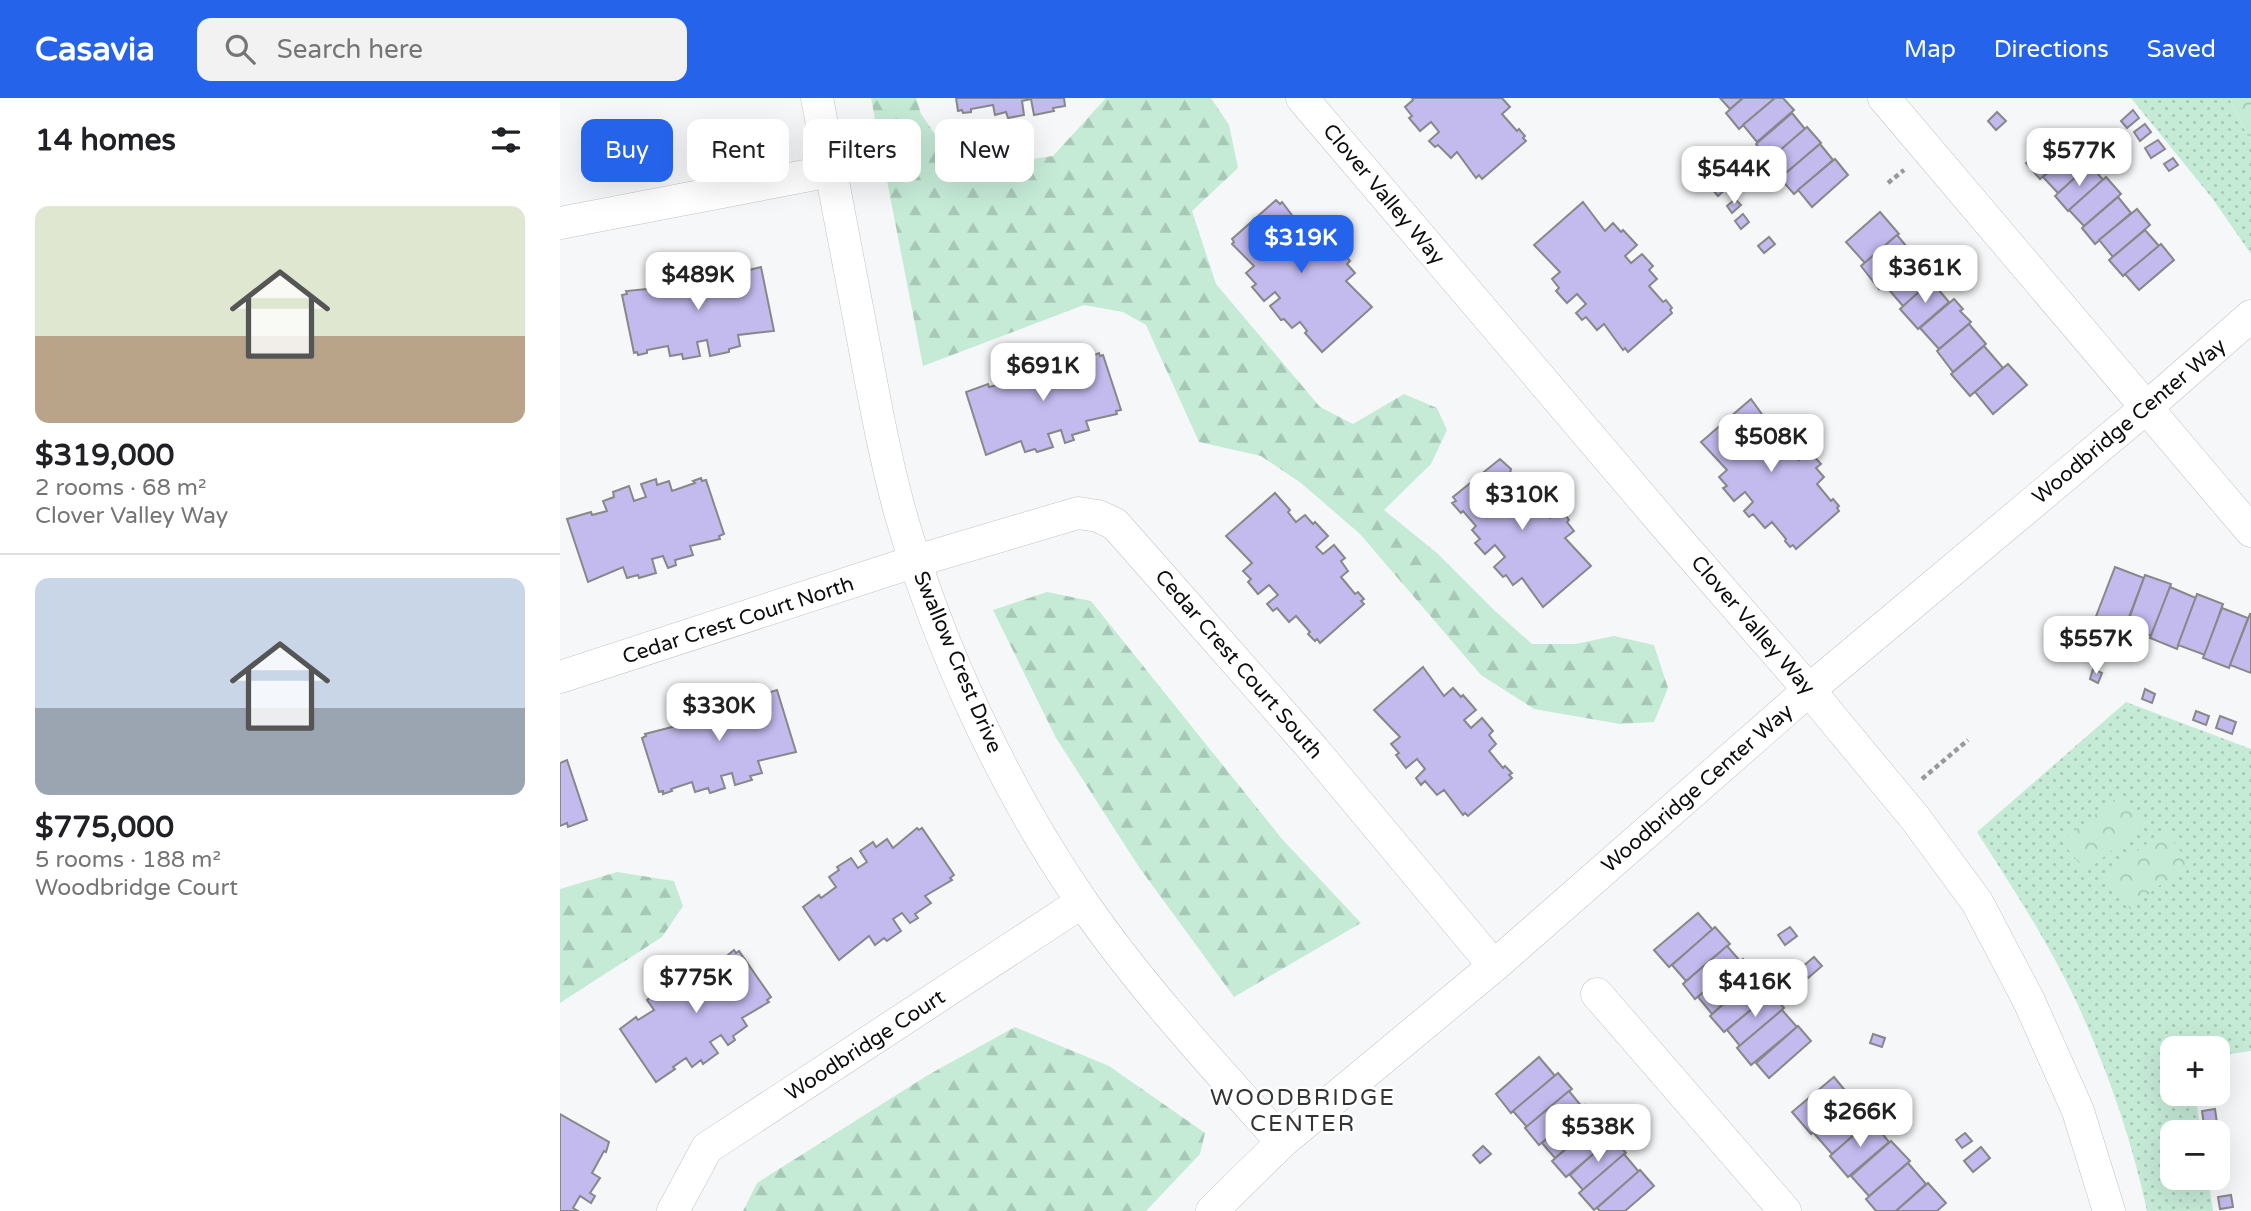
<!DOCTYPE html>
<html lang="en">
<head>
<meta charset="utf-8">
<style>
	:root { --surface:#fff; --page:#f2f2f2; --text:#202124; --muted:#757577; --line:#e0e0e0; --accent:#2563eb }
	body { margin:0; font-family:"Varela Round",sans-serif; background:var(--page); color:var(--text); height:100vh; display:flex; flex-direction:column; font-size:26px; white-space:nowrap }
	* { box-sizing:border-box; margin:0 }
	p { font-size:23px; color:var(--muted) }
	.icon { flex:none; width:38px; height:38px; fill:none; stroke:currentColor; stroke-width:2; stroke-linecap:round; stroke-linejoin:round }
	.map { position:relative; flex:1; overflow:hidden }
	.panel { display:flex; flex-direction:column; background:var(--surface); width:560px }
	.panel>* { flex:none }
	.guide { position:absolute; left:21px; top:21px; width:665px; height:63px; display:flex; gap:14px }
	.buttons { position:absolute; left:1600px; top:938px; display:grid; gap:14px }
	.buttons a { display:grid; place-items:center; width:70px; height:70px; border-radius:14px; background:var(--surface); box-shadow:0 7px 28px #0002; font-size:35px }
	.price { position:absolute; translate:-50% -60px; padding:0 16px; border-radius:14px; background:#fff; color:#222; font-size:23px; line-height:46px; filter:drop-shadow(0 2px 4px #0008) }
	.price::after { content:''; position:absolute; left:50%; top:42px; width:21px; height:16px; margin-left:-10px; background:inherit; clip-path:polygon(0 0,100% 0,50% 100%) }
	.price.current { background:var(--accent); color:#fff }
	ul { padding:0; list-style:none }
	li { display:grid; align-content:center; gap:14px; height:371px; padding:0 35px }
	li+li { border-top:2px solid var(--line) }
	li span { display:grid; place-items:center; height:217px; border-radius:14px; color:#555 }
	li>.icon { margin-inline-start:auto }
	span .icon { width:126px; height:126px; fill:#fffc; stroke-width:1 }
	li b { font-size:30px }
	h2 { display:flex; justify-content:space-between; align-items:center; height:84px; padding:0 35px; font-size:30px }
	.pill { padding:0 24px; border-radius:14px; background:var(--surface); box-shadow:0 7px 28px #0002; font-size:24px; line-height:63px }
	.pill.current { background:var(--accent); color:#fff }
	header { display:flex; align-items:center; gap:42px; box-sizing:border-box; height:98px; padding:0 35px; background:var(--accent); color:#fff }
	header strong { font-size:33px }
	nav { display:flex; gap:38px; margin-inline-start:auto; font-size:24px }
	.search { width:490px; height:63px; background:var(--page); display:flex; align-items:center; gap:18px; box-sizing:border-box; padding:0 24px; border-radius:14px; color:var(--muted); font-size:26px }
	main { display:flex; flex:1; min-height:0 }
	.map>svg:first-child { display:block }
	.grass { fill:url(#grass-dots) }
	.forest { fill:url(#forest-firs) }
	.park { fill:url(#park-crowns) }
	.building { fill:#c3baee; stroke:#888789; stroke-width:2 }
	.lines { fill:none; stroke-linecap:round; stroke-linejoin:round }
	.minor-casing { stroke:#c2c3c5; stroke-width:33 }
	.path { stroke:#999a9a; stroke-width:4.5; stroke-dasharray:5 3.5; stroke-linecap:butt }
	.minor { stroke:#fff; stroke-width:32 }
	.labels { text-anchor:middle; stroke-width:5; stroke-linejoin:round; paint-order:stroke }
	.street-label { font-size:21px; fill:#0c0d0d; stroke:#fff }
	.neighbourhood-label { font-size:23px; letter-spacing:2px; fill:#333435; stroke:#fff }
</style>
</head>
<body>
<header>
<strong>Casavia</strong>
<div class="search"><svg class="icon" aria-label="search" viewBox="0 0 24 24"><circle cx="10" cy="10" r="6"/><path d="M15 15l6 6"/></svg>Search here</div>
<nav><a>Map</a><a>Directions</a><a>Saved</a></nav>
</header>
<main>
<section class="panel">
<h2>14 homes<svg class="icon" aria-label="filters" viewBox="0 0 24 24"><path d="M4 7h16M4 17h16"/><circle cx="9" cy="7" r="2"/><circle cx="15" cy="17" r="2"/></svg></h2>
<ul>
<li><span style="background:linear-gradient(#dfe7d0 60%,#b9a48a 0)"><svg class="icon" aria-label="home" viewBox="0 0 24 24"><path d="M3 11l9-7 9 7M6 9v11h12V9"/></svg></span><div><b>$319,000</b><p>2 rooms · 68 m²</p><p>Clover Valley Way</p></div></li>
<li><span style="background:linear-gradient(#c9d6e8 60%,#9aa5b1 0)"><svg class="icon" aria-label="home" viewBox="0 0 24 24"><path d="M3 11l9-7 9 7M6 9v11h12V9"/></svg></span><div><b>$775,000</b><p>5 rooms · 188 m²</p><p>Woodbridge Court</p></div></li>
</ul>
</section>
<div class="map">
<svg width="1691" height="1113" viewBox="0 0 1691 1113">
	<defs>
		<pattern id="grass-dots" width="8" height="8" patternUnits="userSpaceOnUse" patternTransform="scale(1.75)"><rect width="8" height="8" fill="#c5ebd7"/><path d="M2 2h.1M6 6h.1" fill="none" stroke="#a8c8b7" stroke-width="1.8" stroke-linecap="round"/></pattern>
		<pattern id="forest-firs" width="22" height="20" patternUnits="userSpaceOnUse" patternTransform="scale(1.75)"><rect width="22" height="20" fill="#c5ebd7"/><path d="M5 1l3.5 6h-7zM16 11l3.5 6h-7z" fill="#a8c8b7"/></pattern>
		<pattern id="park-crowns" width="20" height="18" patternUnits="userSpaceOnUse" patternTransform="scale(1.75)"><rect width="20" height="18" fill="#c5ebd7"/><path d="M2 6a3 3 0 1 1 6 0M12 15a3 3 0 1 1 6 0" fill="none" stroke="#a8c8b7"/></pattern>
	</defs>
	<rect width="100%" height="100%" fill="#f6f7f8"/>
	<g class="grass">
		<polygon points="1571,0 1669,0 1691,45 1691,156 1652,100"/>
		<path d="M1566 604 1691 651V953L1657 958V950H1612V996H1635L1641 1034H1612V1080H1648L1653 1113H1587C1572 1042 1547 971 1517 905 1489 845 1452 789 1417 734Z"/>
	</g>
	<g class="forest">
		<polygon points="311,0 356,0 361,16 399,71 493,58 546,0 651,0 669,27 678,70 632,113 656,186 760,309 793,326 844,296 877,310 887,332 871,366 824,412 877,455 935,513 972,546 1015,546 1054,538 1094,547 1108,590 1094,624 1060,626 974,611 921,577 800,436 741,385 701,358 639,344 586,227 563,214 524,207 363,268"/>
		<polygon points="487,494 531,503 722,741 801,825 674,899 579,769 496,640 433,512"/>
		<polygon points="57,774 114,783 123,808 102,839 0,905 0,791"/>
		<polygon points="455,929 549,968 645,1035 640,1056 586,1113 183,1113 197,1085 368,977"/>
	</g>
	<g class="park">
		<polygon points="1669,0 1691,0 1691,45"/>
		<polygon points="1560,697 1584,727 1526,773 1501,743"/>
		<polygon points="1604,732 1629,764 1570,811 1545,778"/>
	</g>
	<g class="building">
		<polygon points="396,0 504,0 505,8 493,10 494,13 474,17 471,1 462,3 464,17 448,20 446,14 435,17 433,7 411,11 411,14 403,15 402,12 398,13"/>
		<polygon points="852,0 942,0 950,9 942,16 957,33 959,31 965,38 963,40 966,43 922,81 919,77 916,80 897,54 891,60 878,47 875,49 869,43 879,34 871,24 860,33 849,20 852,18 845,9 853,2"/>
		<polygon points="1160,0 1183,0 1170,11"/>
		<polygon points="1183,0 1215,0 1179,31 1166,15"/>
		<polygon points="1215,0 1223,0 1234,12 1197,44 1183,27"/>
		<polygon points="1573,12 1579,20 1567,30 1561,23"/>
		<polygon points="1437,14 1446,23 1436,32 1428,23"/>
		<polygon points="1232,15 1245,31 1209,62 1196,46"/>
		<polygon points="1585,26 1591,34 1580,43 1574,34"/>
		<polygon points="1247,29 1261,45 1225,76 1211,60"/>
		<polygon points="1503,33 1517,49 1480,81 1466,65"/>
		<polygon points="1598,42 1605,51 1591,60 1585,50"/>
		<polygon points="1260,46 1273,62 1234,96 1220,80"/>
		<polygon points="1521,46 1535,62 1498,95 1483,79"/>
		<polygon points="1613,60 1618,67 1609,73 1604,66"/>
		<polygon points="1275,61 1288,77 1252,109 1238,92"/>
		<polygon points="1146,66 1152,74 1144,80 1137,72"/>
		<polygon points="1530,66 1543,82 1508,113 1495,98"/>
		<polygon points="1546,79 1561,96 1524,128 1509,112"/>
		<polygon points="1161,83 1167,90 1158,98 1152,91"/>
		<polygon points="1558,99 1571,115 1535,146 1522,130"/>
		<polygon points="1175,101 1181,107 1172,115 1167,108"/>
		<polygon points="716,102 720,106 722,104 741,129 747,123 760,137 763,134 770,141 764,146 772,155 778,150 790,163 787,166 795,175 786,183 812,209 762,254 745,235 747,233 740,224 732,230 724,221 721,222 710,208 720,200 715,194 704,203 692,189 696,186 686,175 694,168 672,146 674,144 672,141"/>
		<polygon points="1023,104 1045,133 1053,125 1061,134 1063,132 1077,147 1065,158 1071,165 1082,156 1093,168 1089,172 1097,181 1089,188 1103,204 1106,202 1112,210 1110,212 1112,215 1068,254 1065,250 1063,252 1044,226 1037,232 1026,219 1022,222 1016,215 1026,206 1017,196 1007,205 996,193 999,190 992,181 1000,174 974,147"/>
		<polygon points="1577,111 1590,127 1553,159 1539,142"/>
		<polygon points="1320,114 1339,136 1305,165 1286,144"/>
		<polygon points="1183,116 1189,124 1181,131 1175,123"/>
		<polygon points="1585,132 1599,148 1563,178 1549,162"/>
		<polygon points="1337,137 1356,160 1319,191 1301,168"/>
		<polygon points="1209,139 1215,146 1204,155 1198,148"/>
		<polygon points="1601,146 1614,162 1579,192 1565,176"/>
		<polygon points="1358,157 1375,181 1343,208 1324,186"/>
		<polygon points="151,165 151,169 162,167 165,178 201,169 214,233 178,237 180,248 169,251 169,254 150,258 147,242 137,244 140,258 123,261 122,256 110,258 108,248 87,252 87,255 78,257 77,254 74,255 62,197 67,196 66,193 97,190 95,181 114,177 113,173 122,171 124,184 137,182 135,168"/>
		<polygon points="1371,183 1389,204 1358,231 1340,211"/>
		<polygon points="1394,201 1403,211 1400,213 1411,224 1379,251 1360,230"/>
		<polygon points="1409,226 1426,246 1393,274 1377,253"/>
		<polygon points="1424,248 1443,270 1410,298 1391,276"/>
		<polygon points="493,255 495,261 506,257 510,267 539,255 540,258 543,257 561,312 556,313 557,316 526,323 529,332 512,337 514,342 505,345 501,332 488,336 493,349 477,354 475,351 465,354 461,343 426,357 406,294 428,286 429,289 441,286 438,275 449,271 448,268 465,262 470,278 481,274 477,260"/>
		<polygon points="1448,266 1467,287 1433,316 1415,294"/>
		<polygon points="1191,301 1212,330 1221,322 1228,332 1231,329 1245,345 1233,355 1239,362 1249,353 1261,366 1256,370 1264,379 1257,386 1271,403 1273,401 1279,408 1277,410 1279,413 1236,451 1233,447 1230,449 1225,443 1226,441 1212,424 1205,430 1193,416 1189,419 1184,413 1193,404 1185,394 1174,403 1163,390 1167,388 1159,379 1167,372 1141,344"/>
		<polygon points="940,361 951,371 950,375 962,389 968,384 976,394 982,389 990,399 979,408 990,420 1001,411 1009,422 1007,424 1014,433 1005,440 1031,468 983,509 962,480 953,487 946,477 943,479 934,469 945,459 935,447 925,456 915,445 920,441 912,432 916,428 903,413 901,415 892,405 896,403 893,399"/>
		<polygon points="141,380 142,383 146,382 164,436 159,438 160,441 130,448 133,457 115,462 116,467 108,470 103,458 92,461 96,475 79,480 78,477 67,480 63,469 28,484 7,421 31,414 32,417 47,413 43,403 54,399 53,394 69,388 74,403 86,399 81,386 96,381 97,387 109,383 112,393 135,385 133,383"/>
		<polygon points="715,395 730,412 728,414 736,424 745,417 753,426 755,424 768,438 756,449 763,456 774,447 785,460 781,463 788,473 781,479 795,496 798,494 804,501 801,503 804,506 760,545 757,541 755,543 748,536 750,534 736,518 729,524 717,510 713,513 707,506 718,497 709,487 698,496 688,484 691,481 683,473 692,465 666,438"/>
		<polygon points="1555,469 1584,480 1564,532 1535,521"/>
		<polygon points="1585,477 1611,486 1592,538 1566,529"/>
		<polygon points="1610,489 1636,500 1617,551 1590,540"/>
		<polygon points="1637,496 1663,506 1645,557 1618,547"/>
		<polygon points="1662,510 1688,520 1669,570 1643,560"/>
		<polygon points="1690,516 1691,516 1691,575 1670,567"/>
		<polygon points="863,569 884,598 893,590 901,599 903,597 916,612 904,622 911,630 922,620 933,633 929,637 936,646 929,653 943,670 945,668 952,675 949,677 952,680 908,718 905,715 903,717 884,692 877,697 865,683 861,687 856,680 865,671 857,661 846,670 836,657 839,655 831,646 840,639 814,612"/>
		<polygon points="1533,571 1542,575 1538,585 1530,581"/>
		<polygon points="1585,591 1595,596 1592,605 1582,601"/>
		<polygon points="217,592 236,654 198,663 202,675 190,678 192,682 175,687 172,675 161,678 165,690 150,695 148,690 135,694 132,684 111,691 112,693 103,696 103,693 99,694 82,640 86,638 85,636 116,628 113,620 130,614 129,609 137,607 141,619 153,615 149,602 165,597 167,601 178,597 181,607 196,603 195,599"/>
		<polygon points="1636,613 1649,618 1646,627 1633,622"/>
		<polygon points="1660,618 1676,624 1672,636 1656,630"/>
		<polygon points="7,662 27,722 8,729 7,725 0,728 0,665"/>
		<polygon points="357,730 359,732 362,730 394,777 390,780 392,782 365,798 371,805 355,816 358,820 350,825 342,815 333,821 341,833 327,843 324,840 315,847 309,838 279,862 243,809 259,797 261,800 276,789 269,779 279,772 277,769 291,760 298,770 307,764 300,753 313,744 316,749 327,741 333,750"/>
		<polygon points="1138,815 1153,832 1109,869 1094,852"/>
		<polygon points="1155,829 1170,846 1126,883 1112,867"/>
		<polygon points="1230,829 1237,838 1225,847 1218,837"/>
		<polygon points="1167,848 1180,863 1135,901 1123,886"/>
		<polygon points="174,852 176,855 179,853 211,899 207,902 209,904 182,920 187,928 173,938 175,942 168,947 161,937 150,944 158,955 143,966 141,962 132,969 126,960 113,969 115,971 96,984 60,931 76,919 78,922 94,912 87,902 96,895 94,892 108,882 115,892 124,886 117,875 130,867 133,871 144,864 150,872"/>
		<polygon points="1254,859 1262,868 1248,880 1241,870"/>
		<polygon points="1183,861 1197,877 1152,916 1138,899"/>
		<polygon points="1194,879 1209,897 1164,934 1150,918"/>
		<polygon points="1211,895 1224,910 1180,948 1167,932"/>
		<polygon points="1222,912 1237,929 1191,967 1177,950"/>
		<polygon points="1238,928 1251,943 1209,980 1196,965"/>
		<polygon points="1313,936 1325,940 1322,949 1310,945"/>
		<polygon points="979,959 995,978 951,1015 936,996"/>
		<polygon points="998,975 1012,991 967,1029 953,1013"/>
		<polygon points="1274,979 1292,1001 1251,1036 1232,1014"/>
		<polygon points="1009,993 1023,1010 979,1047 965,1030"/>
		<polygon points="1296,998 1314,1020 1272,1056 1253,1034"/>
		<polygon points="1025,1007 1039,1023 995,1060 982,1045"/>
		<polygon points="1655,1011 1657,1025 1644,1027 1642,1013"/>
		<polygon points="0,1016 49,1044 46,1054 44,1053 32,1075 40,1080 30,1095 35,1098 31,1105 20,1098 13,1110 18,1113 0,1113"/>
		<polygon points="1311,1022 1329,1044 1288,1079 1270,1058"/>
		<polygon points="1036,1025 1050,1042 1006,1079 992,1063"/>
		<polygon points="1405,1035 1412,1043 1402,1050 1396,1042"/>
		<polygon points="1052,1039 1066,1055 1023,1092 1010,1077"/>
		<polygon points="1331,1043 1350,1063 1309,1098 1291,1078"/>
		<polygon points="923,1048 931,1056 920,1065 913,1057"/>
		<polygon points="1421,1049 1430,1060 1413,1074 1404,1063"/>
		<polygon points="1064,1056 1079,1074 1034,1112 1019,1095"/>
		<polygon points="1348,1065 1366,1086 1336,1113 1316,1113 1306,1101"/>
		<polygon points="1080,1072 1094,1088 1065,1113 1040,1113 1037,1110"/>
		<polygon points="1368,1085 1386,1105 1377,1113 1336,1113"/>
		<polygon points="1671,1097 1673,1109 1660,1111 1658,1099"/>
	</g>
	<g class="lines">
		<defs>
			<g id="minor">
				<path d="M257 0C271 75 285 150 300 225 312 288 323 352 340 414 378 548 444 691 523 805 582 890 653 967 722 1044"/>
				<polyline points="742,0 1106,428 1249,592 1355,720 1417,804 1469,903 1518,1013 1549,1113"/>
				<polyline points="1324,0 1691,433"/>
				<polyline points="0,125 271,73"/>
				<polyline points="0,579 356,463 518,415 538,418 555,426 754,652 934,868"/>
				<polyline points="1037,896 1225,1113"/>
				<polyline points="113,1113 147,1050 522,804"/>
				<polyline points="652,1113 722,1044 934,868 1249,592 1586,310 1691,218"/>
			</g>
		</defs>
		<use href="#minor" class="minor-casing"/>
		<g class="path">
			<polyline points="1328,85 1344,72"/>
			<polyline points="1362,681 1408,642"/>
		</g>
		<use href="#minor" class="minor"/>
	</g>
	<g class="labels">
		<g class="street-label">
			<text transform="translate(824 96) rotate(50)" y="7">Clover Valley Way</text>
			<text transform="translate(1569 323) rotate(-40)" y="7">Woodbridge Center Way</text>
			<text transform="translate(178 522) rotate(-18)" y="7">Cedar Crest Court North</text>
			<text transform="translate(1193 527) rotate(49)" y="7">Clover Valley Way</text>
			<text transform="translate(398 564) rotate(67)" y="7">Swallow Crest Drive</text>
			<text transform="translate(679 566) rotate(49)" y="7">Cedar Crest Court South</text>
			<text transform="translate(1137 690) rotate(-41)" y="7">Woodbridge Center Way</text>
			<text transform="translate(305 947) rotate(-33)" y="7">Woodbridge Court</text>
		</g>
		<g class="neighbourhood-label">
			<text x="743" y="1007">WOODBRIDGE<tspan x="743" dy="26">CENTER</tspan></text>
		</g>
	</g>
</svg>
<div class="buttons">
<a>+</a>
<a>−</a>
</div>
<b class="price" style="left:1519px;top:90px">$577K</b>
<b class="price" style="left:1174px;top:108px">$544K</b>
<b class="price current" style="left:741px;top:177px">$319K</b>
<b class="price" style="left:1365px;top:207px">$361K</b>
<b class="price" style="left:138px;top:214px">$489K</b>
<b class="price" style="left:483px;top:305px">$691K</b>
<b class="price" style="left:1211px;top:376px">$508K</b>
<b class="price" style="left:962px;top:434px">$310K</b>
<b class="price" style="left:1536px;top:578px">$557K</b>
<b class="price" style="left:159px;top:645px">$330K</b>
<b class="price" style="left:136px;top:917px">$775K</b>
<b class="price" style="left:1195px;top:921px">$416K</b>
<b class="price" style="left:1300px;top:1051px">$266K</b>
<b class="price" style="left:1038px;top:1066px">$538K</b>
<div class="guide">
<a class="pill current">Buy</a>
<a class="pill">Rent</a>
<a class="pill">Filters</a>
<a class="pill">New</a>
</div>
</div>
</main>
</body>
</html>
